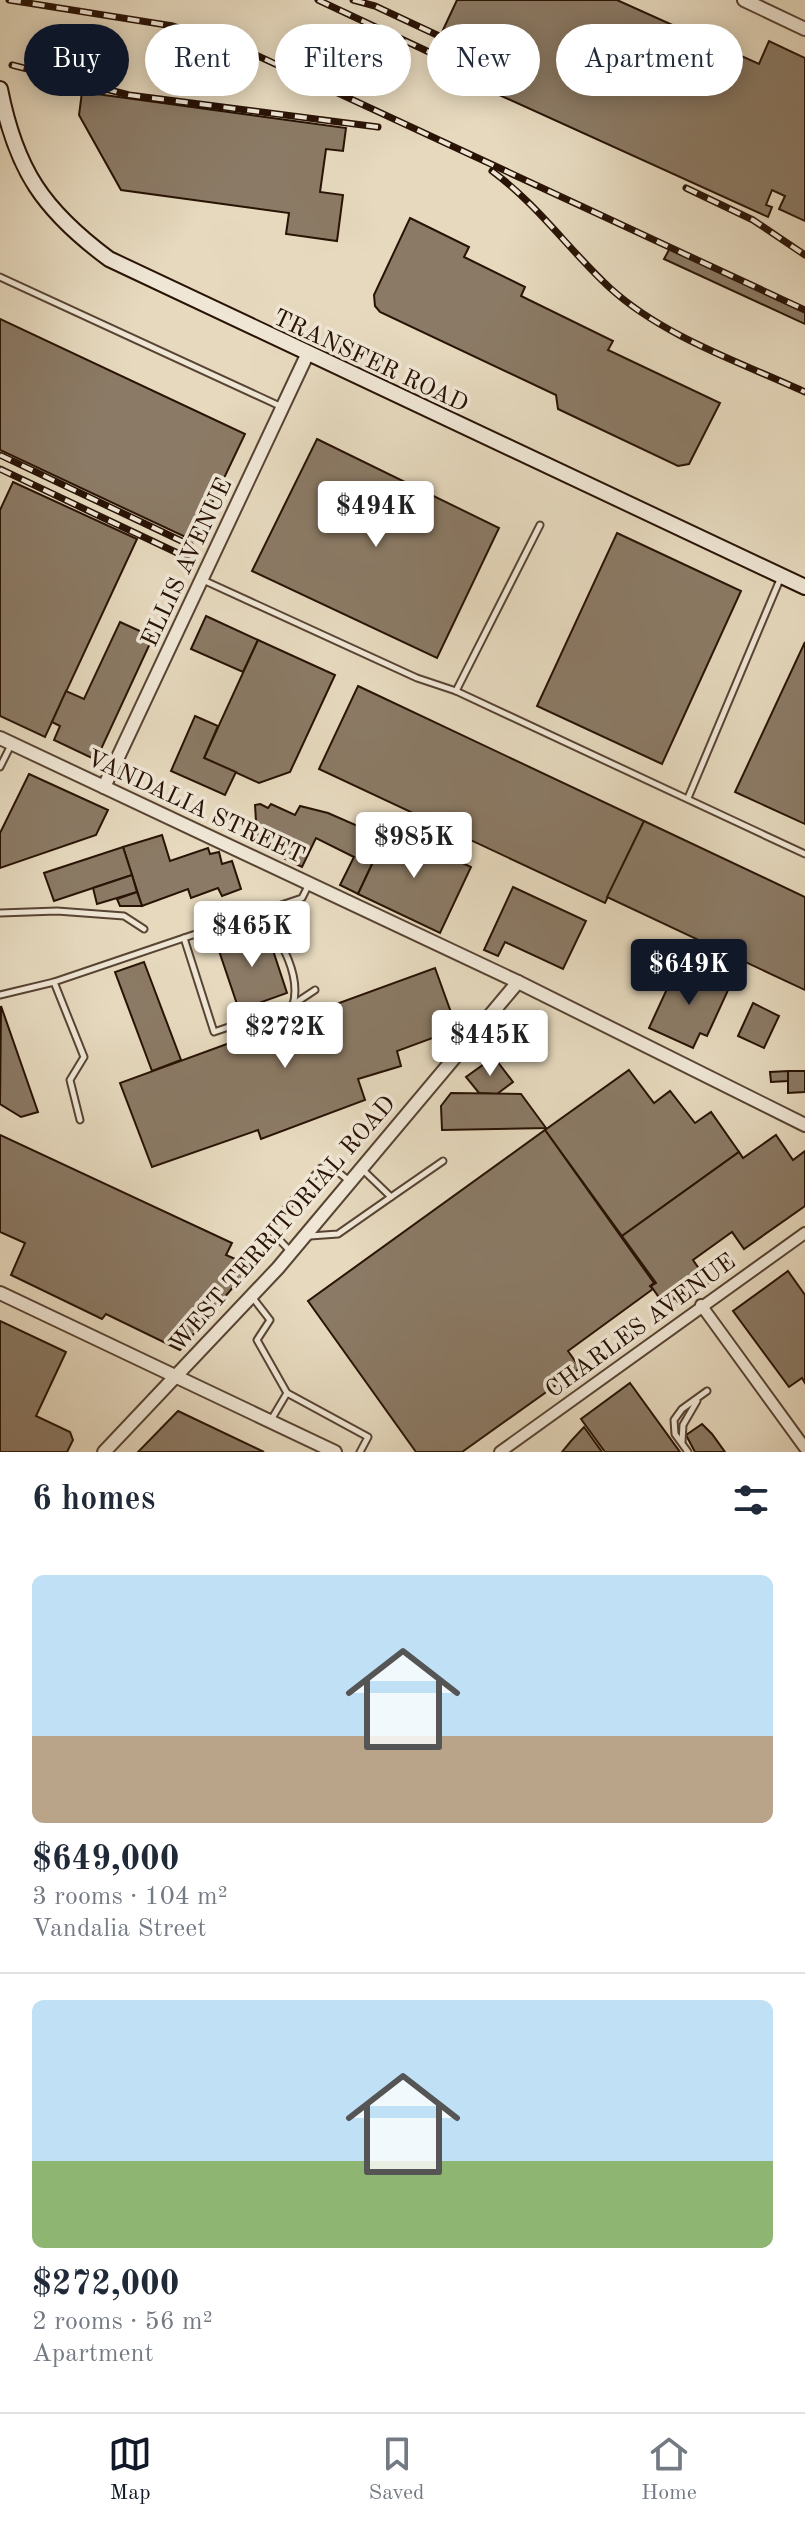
<!DOCTYPE html>
<html lang="en">
<head>
<meta charset="utf-8">
<style>
	:root { --surface:#fff; --page:#f2f2f3; --text:#1f2937; --muted:#747a83; --line:#e0e1e3; --accent:#111827 }
	body { margin:0; font-family:"Old Standard TT",serif; background:var(--page); color:var(--text); height:100vh; display:flex; flex-direction:column; font-size:30px; white-space:nowrap }
	* { box-sizing:border-box; margin:0 }
	p { font-size:26px; color:var(--muted) }
	.icon { flex:none; width:44px; height:44px; fill:none; stroke:currentColor; stroke-width:2; stroke-linecap:round; stroke-linejoin:round }
	.map { position:relative; height:1452px; overflow:hidden }
	.panel { display:flex; flex-direction:column; background:var(--surface); flex:1 }
	.panel>* { flex:none }
	.top-card { position:absolute; left:24px; top:24px; width:758px; height:72px; display:flex; gap:16px }
	.price { position:absolute; translate:-50% -68px; padding:0 18px; border-radius:8px; background:#fff; color:#222; font-size:26px; line-height:52px; filter:drop-shadow(0 2px 4px #0008) }
	.price::after { content:''; position:absolute; left:50%; top:48px; width:24px; height:18px; margin-left:-12px; background:inherit; clip-path:polygon(0 0,100% 0,50% 100%) }
	.price.on { background:var(--accent); color:#fff }
	ul { padding:0; list-style:none }
	li { display:grid; align-content:center; gap:16px; height:424px; padding:0 32px }
	li+li { border-top:2px solid var(--line) }
	li span { display:grid; place-items:center; height:248px; border-radius:12px; color:#555 }
	li>.icon { margin-inline-start:auto }
	span .icon { width:144px; height:144px; fill:#fffc; stroke-width:1 }
	li b { font-size:34px }
	h2 { display:flex; justify-content:space-between; align-items:center; height:96px; padding:0 32px; font-size:34px }
	.tag { padding:0 28px; border-radius:36px; background:var(--surface); box-shadow:0 4px 20px #0003; font-size:28px; line-height:72px }
	.tag.on { background:var(--accent); color:#fff }
	.dock { display:flex; justify-content:space-around; align-items:center; height:112px; border-top:2px solid var(--line); background:var(--surface); font-size:22px; color:var(--muted) }
	.dock a { display:grid; justify-items:center; gap:4px }
	.dock .on { color:var(--accent) }
	.map>svg:first-child { display:block }
	.building { fill:#8b7a65; stroke:#291305; stroke-width:2 }
	.lines { fill:none; stroke-linecap:round; stroke-linejoin:round }
	.service-casing { stroke:#584433; stroke-width:9 }
	.minor-casing { stroke:#584433; stroke-width:14 }
	.tertiary-casing { stroke:#584433; stroke-width:16 }
	.secondary-casing { stroke:#291305; stroke-width:18 }
	.service { stroke:#efe6d5; stroke-width:5 }
	.minor { stroke:#efe6d5; stroke-width:10 }
	.tertiary { stroke:#efe6d5; stroke-width:12 }
	.secondary { stroke:#efe6d5; stroke-width:14 }
	.rail-casing { stroke:#291305; stroke-width:7 }
	.rail { stroke:#efe6d5; stroke-width:4; stroke-dasharray:12; stroke-linecap:butt }
	.labels { text-anchor:middle; stroke-width:7; stroke-linejoin:round; paint-order:stroke }
	.street-label { font-size:24px; fill:#291305; stroke:#efe6d5 }
</style>
</head>
<body>
<div class="map">
<svg width="805" height="1452" viewBox="0 0 805 1452">
	<rect width="100%" height="100%" fill="#e6d9be"/>
	<filter id="stains"><feTurbulence type="fractalNoise" baseFrequency=".0025" numOctaves="4"/><feColorMatrix values="0 0 0 0 .2 0 0 0 0 .09 0 0 0 0 .02 0 0 0 .5 -.17"/></filter>
	<radialGradient id="worn" r=".72"><stop offset=".6" stop-color="#630" stop-opacity="0"/><stop offset="1" stop-color="#630" stop-opacity=".3"/></radialGradient>
	<g class="building">
		<polygon points="457,0 617,0 759,64 769,41 805,58 805,221 779,209 785,196 772,190 766,205 772,207 768,217 440,68 454,38 442,32"/>
		<polygon points="82,92 346,128 343,151 326,149 320,192 343,195 337,241 286,234 289,213 121,190 79,115"/>
		<polygon points="410,218 469,247 464,257 525,287 521,296 613,341 608,350 720,403 689,464 678,466 558,409 556,395 380,312 375,306 374,295"/>
		<polygon points="670,248 805,311 805,324 664,259"/>
		<polygon points="0,319 245,434 194,541 0,450"/>
		<polygon points="317,439 499,528 437,658 252,571"/>
		<polygon points="13,482 137,539 45,737 0,716 0,510"/>
		<polygon points="617,533 741,591 662,764 537,706"/>
		<polygon points="206,616 258,640 243,672 191,649"/>
		<polygon points="120,622 153,637 96,760 54,740 60,726 52,722 66,691 84,699"/>
		<polygon points="258,640 335,675 290,772 259,783 204,758"/>
		<polygon points="805,642 805,824 735,792"/>
		<polygon points="358,686 644,821 605,903 319,769"/>
		<polygon points="195,716 218,726 204,758 236,772 225,795 171,771"/>
		<polygon points="29,774 108,810 96,835 0,868 0,833"/>
		<polygon points="260,804 268,808 271,804 295,815 300,806 328,813 369,831 374,821 389,828 358,894 340,885 354,857 316,838 302,867 252,843 247,838 256,821 255,805"/>
		<polygon points="644,821 805,897 805,990 607,897"/>
		<polygon points="389,828 471,867 440,933 358,894"/>
		<polygon points="162,835 170,861 208,848 210,854 219,852 222,864 232,861 241,889 222,896 218,888 191,898 188,889 142,906 123,847"/>
		<polygon points="123,847 132,875 54,901 44,873"/>
		<polygon points="132,875 137,892 97,904 93,888"/>
		<polygon points="513,887 586,921 563,969 505,942 498,956 484,950"/>
		<polygon points="137,892 142,906 120,906 117,899"/>
		<polygon points="266,929 287,993 239,1010 217,945"/>
		<polygon points="144,962 181,1060 152,1071 115,972"/>
		<polygon points="678,965 729,988 707,1036 700,1033 693,1048 649,1028"/>
		<polygon points="435,968 457,1029 397,1051 401,1066 358,1079 365,1100 261,1139 258,1130 152,1167 120,1083"/>
		<polygon points="753,1003 779,1016 764,1048 738,1036"/>
		<polygon points="1,1006 38,1112 21,1117 0,1104"/>
		<polygon points="494,1057 513,1082 497,1094 479,1093 466,1077"/>
		<polygon points="629,1070 654,1103 670,1091 695,1123 711,1112 739,1152 622,1236 545,1130"/>
		<polygon points="788,1071 788,1081 771,1082 770,1072"/>
		<polygon points="788,1071 805,1071 805,1092 788,1093"/>
		<polygon points="451,1093 521,1094 546,1128 442,1130 441,1106"/>
		<polygon points="545,1130 654,1283 650,1286 653,1289 568,1351 580,1368 462,1452 416,1452 308,1301"/>
		<polygon points="0,1135 232,1243 226,1255 251,1266 180,1350 106,1314 102,1319 11,1275 25,1243 0,1232"/>
		<polygon points="776,1135 793,1160 805,1151 805,1206 744,1249 732,1232 718,1242 693,1260 709,1283 680,1304 675,1298 665,1306 651,1286 656,1283 622,1236 739,1152 743,1158"/>
		<polygon points="788,1271 805,1295 805,1383 802,1378 789,1387 733,1311"/>
		<polygon points="0,1321 66,1352 36,1416 70,1432 73,1440 67,1452 0,1452"/>
		<polygon points="630,1383 680,1452 605,1452 581,1419"/>
		<polygon points="178,1411 264,1452 138,1452"/>
		<polygon points="702,1424 712,1434 725,1452 695,1452 686,1435"/>
		<polygon points="584,1427 602,1452 562,1452 571,1441"/>
	</g>
	<g class="lines">
		<defs>
			<g id="service">
				<polyline points="0,277 282,407"/>
				<polyline points="203,580 417,678 456,691 805,854"/>
				<polyline points="456,691 540,525"/>
				<polyline points="0,767 12,743"/>
				<polyline points="688,798 781,577"/>
				<polyline points="0,913 57,911 124,916 144,929"/>
				<path d="M184 938 214 1032 293 1005C302 973 278 938 262 912"/>
				<polyline points="54,982 84,1057 70,1080 80,1120"/>
				<polyline points="0,995 54,982 302,898 309,884"/>
				<polyline points="294,1004 315,990"/>
				<polyline points="391,1197 443,1161"/>
				<polyline points="310,1236 338,1234 391,1197 362,1169"/>
				<polyline points="291,1252 272,1232 275,1221 321,1168 332,1167 348,1180"/>
				<polyline points="253,1298 270,1320 257,1340 287,1393 368,1437 360,1452"/>
				<polyline points="271,1420 287,1393"/>
				<polyline points="682,1442 683,1425 697,1401"/>
				<polyline points="688,1452 675,1434 674,1420 682,1409 707,1391"/>
			</g>
			<g id="minor">
				<polyline points="701,1305 805,1448"/>
				<polyline points="500,1452 805,1233"/>
			</g>
			<g id="tertiary">
				<polyline points="744,0 805,29"/>
				<polyline points="0,738 518,982 805,1125"/>
				<polyline points="104,787 307,355"/>
				<polyline points="0,1293 335,1452"/>
				<polyline points="104,1452 278,1268 518,982"/>
			</g>
			<path id="secondary" d="M0 89C16 170 43 210 109 259L805 587"/>
		</defs>
		<use href="#service" class="service-casing"/>
		<use href="#minor" class="minor-casing"/>
		<use href="#tertiary" class="tertiary-casing"/>
		<use href="#secondary" class="secondary-casing"/>
		<use href="#service" class="service"/>
		<use href="#minor" class="minor"/>
		<use href="#tertiary" class="tertiary"/>
		<use href="#secondary" class="secondary"/>
		<defs>
			<g id="rail">
				<polyline points="9,0 173,26 241,48 805,310"/>
				<polyline points="318,0 444,59"/>
				<polyline points="353,0 375,6 452,42"/>
				<polyline points="12,65 129,95 378,127"/>
				<path d="M492 171C538 205 569 250 610 288 664 337 740 362 805 392"/>
				<polyline points="686,188 753,220 805,255"/>
				<polyline points="0,455 190,545"/>
				<polyline points="0,469 186,557"/>
			</g>
		</defs>
		<use href="#rail" class="rail-casing"/>
		<use href="#rail" class="rail"/>
	</g>
	<g class="labels">
		<g class="street-label">
			<text transform="translate(371 360) rotate(25)" y="8">TRANSFER ROAD</text>
			<text transform="translate(186 562) rotate(-65)" y="8">ELLIS AVENUE</text>
			<text transform="translate(196 806) rotate(25)" y="8">VANDALIA STREET</text>
			<text transform="translate(282 1223) rotate(-49)" y="8">WEST TERRITORIAL ROAD</text>
			<text transform="translate(640 1325) rotate(-36)" y="8">CHARLES AVENUE</text>
		</g>
	</g>
	<rect width="100%" height="100%" filter="url(#stains)"/>
	<rect width="100%" height="100%" fill="url(#worn)"/>
</svg>
<b class="price" style="left:376px;top:549px">$494K</b>
<b class="price" style="left:414px;top:880px">$985K</b>
<b class="price" style="left:252px;top:969px">$465K</b>
<b class="price on" style="left:689px;top:1007px">$649K</b>
<b class="price" style="left:285px;top:1070px">$272K</b>
<b class="price" style="left:490px;top:1078px">$445K</b>
<div class="top-card">
<a class="tag on">Buy</a>
<a class="tag">Rent</a>
<a class="tag">Filters</a>
<a class="tag">New</a>
<a class="tag">Apartment</a>
</div>
</div>
<section class="panel">
<h2>6 homes<svg class="icon" aria-label="filters" viewBox="0 0 24 24"><path d="M4 7h16M4 17h16"/><circle cx="9" cy="7" r="2"/><circle cx="15" cy="17" r="2"/></svg></h2>
<ul>
<li><span style="background:linear-gradient(#bfe0f5 65%,#b9a48a 0)"><svg class="icon" aria-label="home" viewBox="0 0 24 24"><path d="M3 11l9-7 9 7M6 9v11h12V9"/></svg></span><div><b>$649,000</b><p>3 rooms · 104 m²</p><p>Vandalia Street</p></div></li>
<li><span style="background:linear-gradient(#bfe0f5 65%,#8fb573 0)"><svg class="icon" aria-label="home" viewBox="0 0 24 24"><path d="M3 11l9-7 9 7M6 9v11h12V9"/></svg></span><div><b>$272,000</b><p>2 rooms · 56 m²</p><p>Apartment</p></div></li>
</ul>
</section>
<nav class="dock">
<a class="on"><svg class="icon" aria-label="map" viewBox="0 0 24 24"><path d="M3 6l6-2 6 2 6-2v14l-6 2-6-2-6 2zM9 4v14M15 6v14"/></svg>Map</a>
<a><svg class="icon" aria-label="saved" viewBox="0 0 24 24"><path d="M7 4h10v16l-5-4-5 4z"/></svg>Saved</a>
<a><svg class="icon" aria-label="home" viewBox="0 0 24 24"><path d="M3 11l9-7 9 7M6 9v11h12V9"/></svg>Home</a>
</nav>
</body>
</html>
